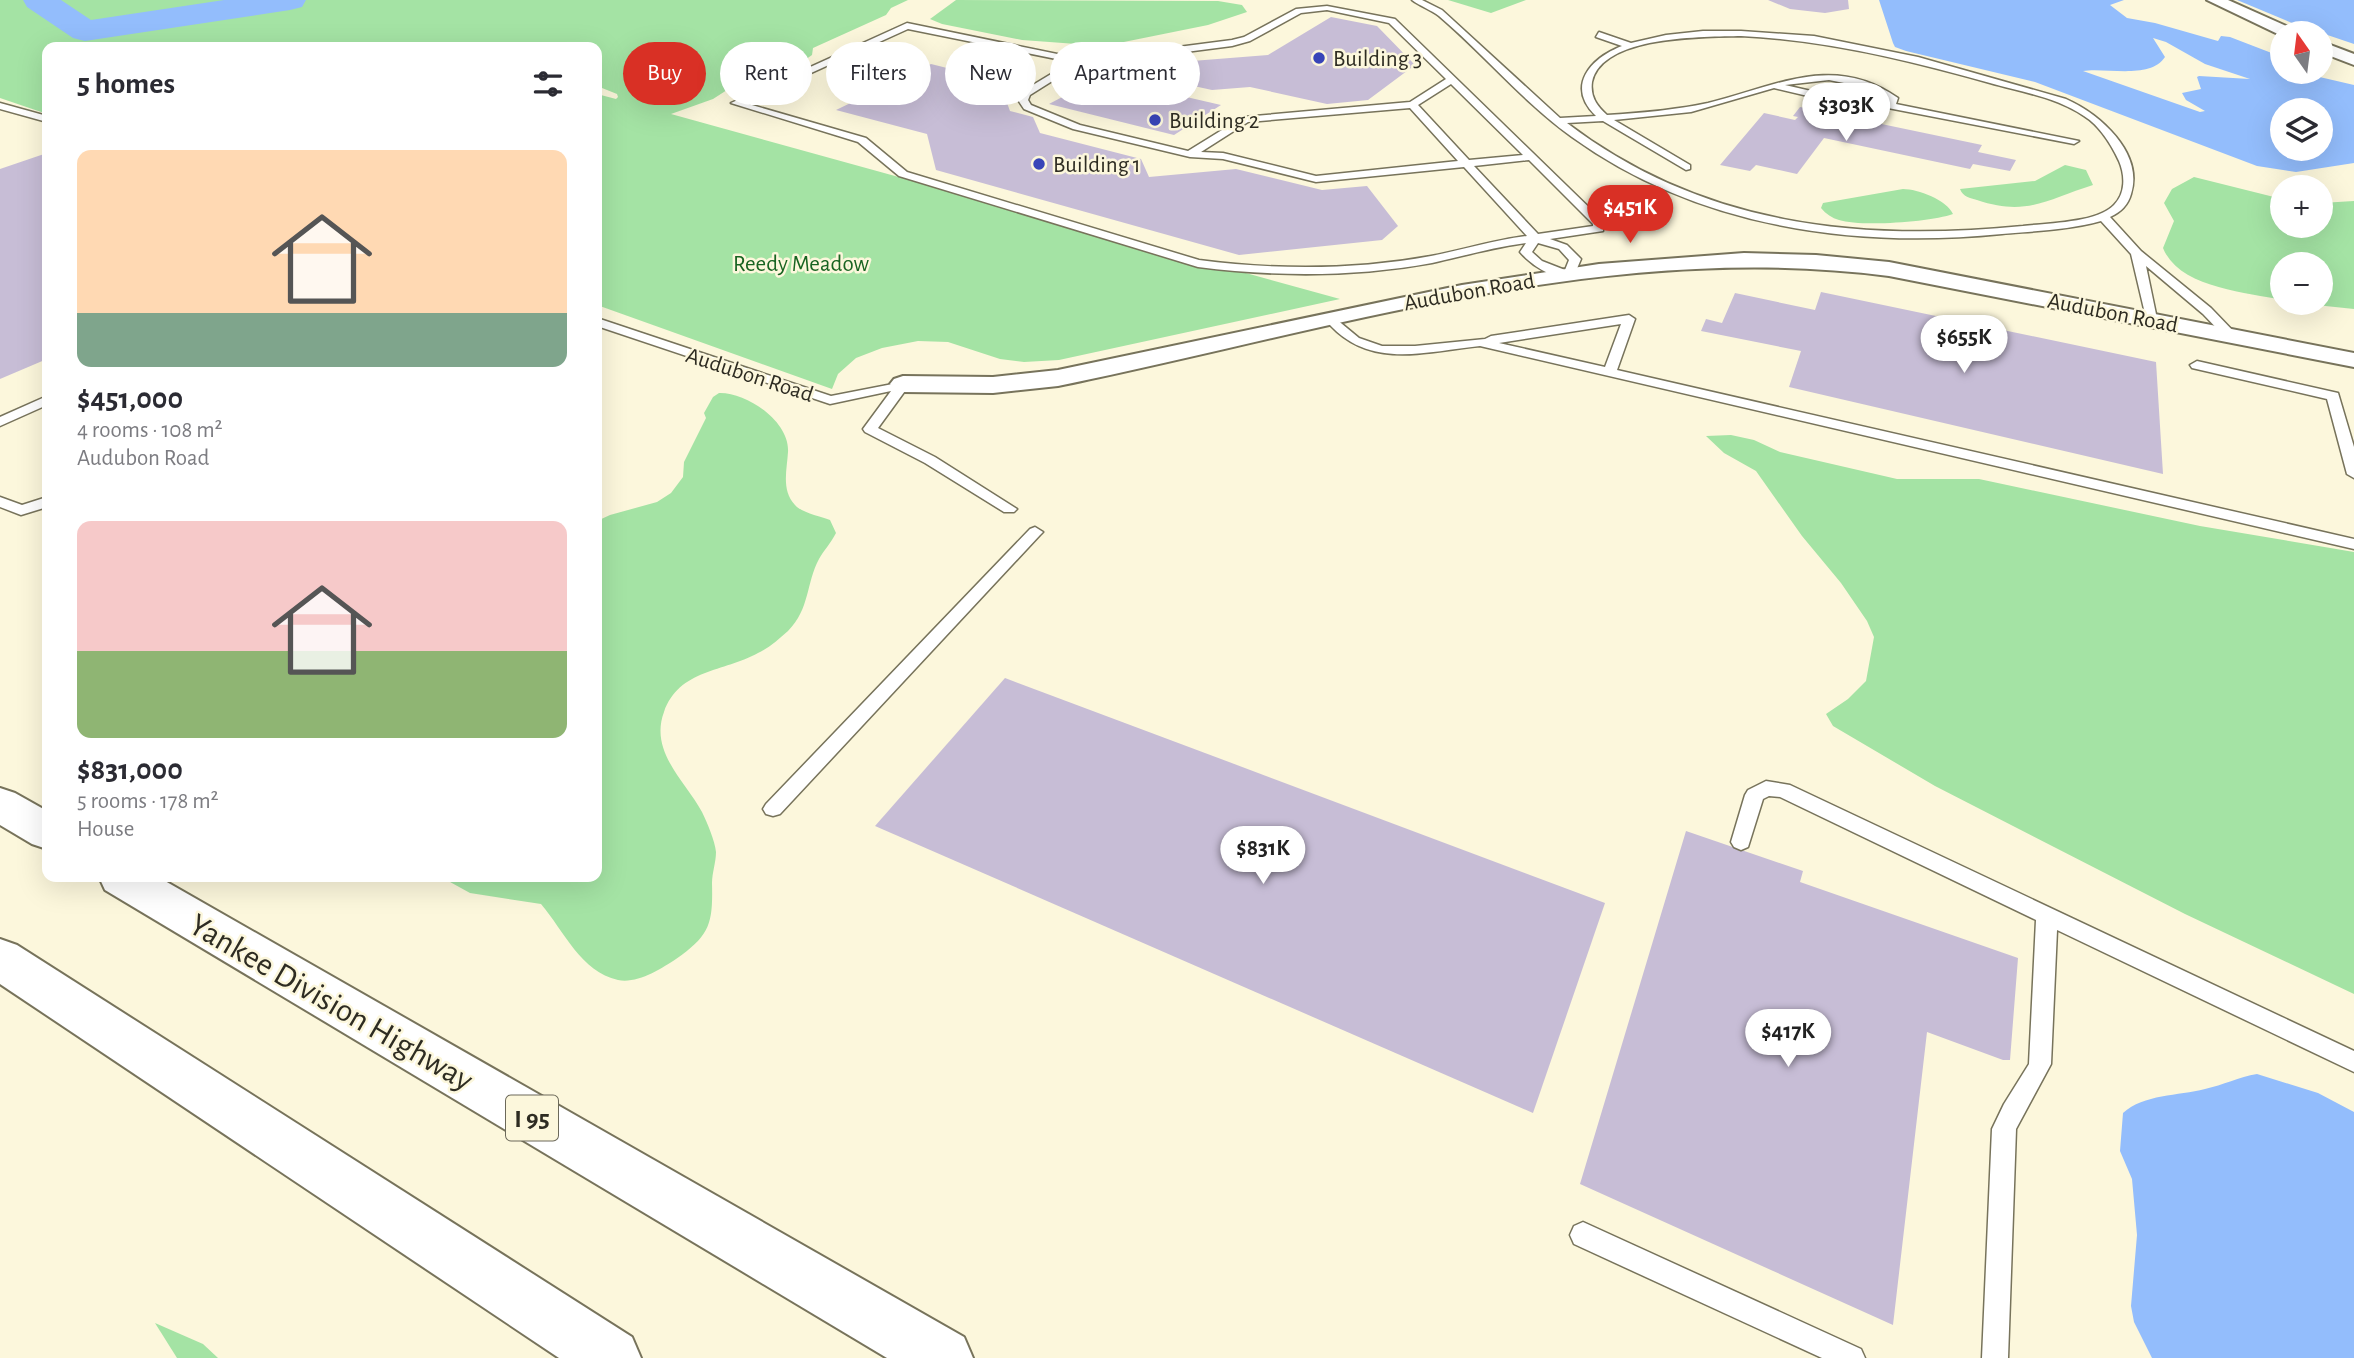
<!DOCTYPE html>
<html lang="en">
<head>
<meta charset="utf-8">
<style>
	:root { --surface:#fff; --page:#f2f2f3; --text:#2b2b33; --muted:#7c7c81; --accent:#d93025 }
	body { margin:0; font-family:"Alegreya Sans",sans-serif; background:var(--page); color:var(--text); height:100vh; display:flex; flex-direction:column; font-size:26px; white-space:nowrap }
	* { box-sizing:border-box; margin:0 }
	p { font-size:23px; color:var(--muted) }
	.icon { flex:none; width:38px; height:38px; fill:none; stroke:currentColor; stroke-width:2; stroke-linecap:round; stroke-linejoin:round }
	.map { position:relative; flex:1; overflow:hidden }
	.sheet { position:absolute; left:42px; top:42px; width:560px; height:840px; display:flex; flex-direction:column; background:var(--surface); border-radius:14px; box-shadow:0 7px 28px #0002 }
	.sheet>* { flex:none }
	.banner { position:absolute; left:623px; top:42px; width:665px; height:63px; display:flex; gap:14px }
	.needle { width:46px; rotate:346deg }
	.tools { position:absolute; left:2270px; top:21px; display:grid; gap:14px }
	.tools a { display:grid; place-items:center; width:63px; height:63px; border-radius:50%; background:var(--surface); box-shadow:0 7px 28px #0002; font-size:35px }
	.price { position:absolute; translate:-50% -60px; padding:0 16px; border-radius:24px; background:#fff; color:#222; font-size:23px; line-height:46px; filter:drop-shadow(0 2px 4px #0008) }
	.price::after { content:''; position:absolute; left:50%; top:42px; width:21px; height:16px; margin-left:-10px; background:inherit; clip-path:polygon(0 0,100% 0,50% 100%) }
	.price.selected { background:var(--accent); color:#fff }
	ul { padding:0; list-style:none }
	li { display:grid; align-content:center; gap:14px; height:371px; padding:0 35px }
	li span { display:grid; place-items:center; height:217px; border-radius:14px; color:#555 }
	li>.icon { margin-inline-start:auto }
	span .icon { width:126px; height:126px; fill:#fffc; stroke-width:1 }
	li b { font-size:30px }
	h2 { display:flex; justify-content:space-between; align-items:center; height:84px; padding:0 35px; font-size:30px }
	.pill { padding:0 24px; border-radius:32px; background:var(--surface); box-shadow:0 7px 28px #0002; font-size:24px; line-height:63px }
	.pill.selected { background:var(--accent); color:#fff }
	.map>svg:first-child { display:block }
	.green { fill:#a4e3a4 }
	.water { fill:#93bdfc; fill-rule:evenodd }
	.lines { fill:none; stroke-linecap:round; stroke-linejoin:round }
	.river { fill:#93bdfc; fill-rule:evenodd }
	.building { fill:#c7bdd6 }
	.lane-casing { stroke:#77735b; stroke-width:3 }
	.street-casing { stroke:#77735b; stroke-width:4 }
	.highway-casing { stroke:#77735b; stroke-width:4 }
	.lane { fill:#fff; fill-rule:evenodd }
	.street { fill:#fff; fill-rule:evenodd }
	.highway { fill:#fff; fill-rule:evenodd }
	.poi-dot { fill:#3845b8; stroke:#fcf7dc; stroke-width:2.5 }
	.labels { text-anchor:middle; stroke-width:5; stroke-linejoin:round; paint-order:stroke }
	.far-poi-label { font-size:23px; fill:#2e2c22; stroke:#fcf7dc; text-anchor:start }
	.far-park-label { font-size:23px; fill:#186421; stroke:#fcf7dc }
	.far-street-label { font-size:23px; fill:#2e2c22; stroke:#fcf7dc }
	.shield { fill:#fcf7dc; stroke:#6c695a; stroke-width:2 }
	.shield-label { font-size:26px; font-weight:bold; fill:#2e2c22 }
	.near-street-label { font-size:33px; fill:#2e2c22; stroke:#fcf7dc }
</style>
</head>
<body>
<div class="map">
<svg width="2354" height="1358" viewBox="0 0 2354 1358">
	<rect width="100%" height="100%" fill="#fcf7dc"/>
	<g class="green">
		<polygon points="0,0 908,0 891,8 886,15 813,48 812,55 802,62 766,67 739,76 727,90 713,99 671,114 1340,299 1059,360 1024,362 1000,359 948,342 918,341 882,348 856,358 838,374 832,389 597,305 597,94 616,99 618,97 617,94 597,86 597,47 47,47 47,114 0,98"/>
		<polygon points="956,0 1218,1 1242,5 1247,12 1208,25 1104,46 1022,40 942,24 930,19"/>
		<polygon points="1448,0 1526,0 1491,13"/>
		<path d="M2065 165 2086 170 2093 185C2048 199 2027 217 1977 200 1970 198 1963 197 1960 189L2035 181Z"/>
		<path d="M2194 177 2282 199V226H2320L2321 203 2354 201V309L2297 303H2320V264H2282V300C2246 292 2179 288 2163 248L2174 221 2164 203 2172 189Z"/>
		<path d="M1903 189C1918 189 1947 200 1953 214 1931 222 1861 227 1839 220 1832 218 1826 214 1821 208L1823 203Z"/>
		<path d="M719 393C746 392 790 421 788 452 787 470 781 490 795 505 802 513 820 516 830 520L836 533C831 543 824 550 819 559 806 583 810 609 788 631 779 639 769 648 758 653 724 672 679 669 664 712 649 752 686 782 702 812 707 822 715 841 716 852 716 862 712 873 712 883 713 924 710 935 676 959 661 969 637 984 618 980 581 972 564 931 541 904L470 893 441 877H597V521L610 515 657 502 671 493 683 477 684 462 706 418 704 413 713 397Z"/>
		<polygon points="1731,435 1754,440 1780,452 1897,479 1979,479 2200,526 2354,552 2354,994 2185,914 1935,786 1833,726 1826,714 1848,699 1866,681 1874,637 1867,621 1841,583 1802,536 1756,471 1724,453 1706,436"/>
		<polygon points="155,1323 203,1344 218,1358 177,1358"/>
	</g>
	<g class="water">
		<path d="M1879 0H2124L2110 5 2127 18 2155 23 2218 41 2221 36 2230 37 2282 57V72H2298L2354 85V163L2296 172 2257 166 2035 82 1906 51 1895 47 1893 43ZM2153 38 2166 42 2205 64 2250 79 2199 76 2197 77 2201 89 2182 93 2186 100 2205 111 2200 112 2083 71C2105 67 2150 80 2165 57ZM2282 110H2320V149H2282Z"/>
		<polygon points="2237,0 2354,0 2354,44 2292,23"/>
		<path d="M2257 1074 2318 1093 2354 1112V1358H2152L2134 1322 2131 1306 2137 1235 2132 1179 2120 1151 2123 1113C2144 1094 2178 1096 2205 1089 2223 1085 2239 1077 2257 1074Z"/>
	</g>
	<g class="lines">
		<polygon class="river" points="23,0 61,0 91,20 224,0 306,0 302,7 290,10 85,41 73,38 27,7"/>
	</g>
	<g class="building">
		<polygon points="1768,0 1848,0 1849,9 1825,13 1790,9"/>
		<polygon points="1331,17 1377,26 1415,65 1368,100 1327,104 1250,87 1212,90 1162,79 1192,61 1268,55"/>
		<polygon points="931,64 999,81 1010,111 1033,117 1040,133 1141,159 1149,177 1236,169 1322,190 1367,186 1398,226 1382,240 1239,255 936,170 927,134 836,110"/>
		<polygon points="1100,77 1221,105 1174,135 1049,104"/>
		<polygon points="1800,107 1982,145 1978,152 2016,160 2010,171 1973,164 1970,169 1824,138 1797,174 1756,165 1750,171 1720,165 1764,113 1795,120 1798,117 1793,116"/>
		<polygon points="47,153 47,359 0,379 0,169"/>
		<polygon points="1821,292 2156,362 2163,474 1789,387 1801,351 1701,331 1706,319 1722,323 1735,293 1815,310"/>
		<polygon points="1005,678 1605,903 1533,1113 875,826"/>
		<polygon points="1686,831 1803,871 1800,882 2018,958 2010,1060 2003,1060 1927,1032 1893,1325 1580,1184"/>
	</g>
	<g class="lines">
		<defs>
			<g id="lane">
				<path d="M1412 0H1422L1442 10 1560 118 1596 116C1565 86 1591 58 1622 46L1596 37 1599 32 1631 43 1666 35 1703 31H1741L1814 36 1918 57 2066 99C2100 114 2144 153 2131 194 2128 205 2121 212 2110 217L2141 251 2211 308 2237 335 2236 338H2226L2203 314 2146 266 2157 319 2155 322H2147L2131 254 2101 221C2069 230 2035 231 2002 234 1852 249 1697 227 1572 137 1523 102 1485 55 1439 16 1431 10 1420 6 1412 0ZM1741 36C1827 40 1907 60 1990 83 2021 92 2056 97 2084 116 2100 126 2111 144 2119 161 2125 175 2126 193 2114 205 2097 223 2047 223 2023 226 1859 242 1702 226 1567 123L1603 121 1686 170 1690 169V165L1614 120 1691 112 1774 88 1846 105 1888 108 2074 144 2079 141 1896 104 1898 98C1833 52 1775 87 1708 103 1675 110 1641 113 1607 115 1597 106 1590 97 1592 82 1602 35 1705 37 1741 36ZM1829 80 1859 86 1889 100 1846 99 1785 85Z"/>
				<path d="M1327 6 1395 19 1603 221V231L1550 239 1567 245 1581 259 1573 278C1554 280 1532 266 1520 252L1526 243C1494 247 1464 256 1432 263 1356 277 1275 277 1198 267L899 176 858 142 731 103 907 23 1067 56 1124 54 1232 40 1244 37 1296 9ZM1327 10 1389 23 1446 79 1410 102 1243 117 1188 151 1080 125 1031 105 1028 100 1030 95 1084 61 1124 60 1232 46 1250 41 1301 13ZM908 29 1071 62 1023 91 1018 100 1024 109 1073 129 1190 157 1223 159 1316 182 1464 167 1527 236C1494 240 1463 250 1431 256 1355 270 1276 270 1199 260L907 172 866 138 745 103ZM1451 84 1523 155 1469 160 1418 105ZM1410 108 1458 161 1316 176 1223 153 1201 152 1248 122ZM1529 160 1593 224V226L1538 234 1474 166ZM1538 243 1559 249 1569 260 1565 270 1542 261 1532 252Z"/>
				<polygon points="0,103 47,116 47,122 0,109"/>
				<path d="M1330 314 1359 338 1382 346H1415L1485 339 1491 336 1629 315 1635 319 1617 370 2354 539V549L1480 346C1422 352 1366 371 1324 318ZM1621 324 1605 367 1499 343Z"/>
				<polygon points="597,318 831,396 908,381 910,384 878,428 935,457 1017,509 1014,512 1004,512 925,463 865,432 863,429 891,391 830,404 597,326"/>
				<polygon points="2197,361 2338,393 2354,447 2354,478 2347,474 2327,399 2192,368 2190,365"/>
				<polygon points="47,396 47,405 0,426 0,417"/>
				<polygon points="0,497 22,505 47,497 47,507 21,515 0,507"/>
				<polygon points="1035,527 1043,532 1040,535 780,814 773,816 766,814 763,809 766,804 1030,529"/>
				<polygon points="1766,781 1790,785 2354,1051 2354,1072 2057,930 2051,1064 2016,1129 2008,1358 1982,1358 1992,1129 2004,1104 2029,1064 2036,920 1780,797 1769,796 1763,799 1748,847 1741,850 1734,847 1731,842 1745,795 1748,790"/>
				<polygon points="1583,1222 1861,1349 1865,1358 1822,1358 1574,1244 1570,1235 1574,1226"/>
			</g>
			<g id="street">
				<polygon points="2207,0 2228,0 2295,30 2297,33 2282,33 2282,36"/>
				<polygon points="2320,41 2354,54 2354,65 2320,52"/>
				<path d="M1744 253 1816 255 1889 262 2354 353V367L1889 276C1609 239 1330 330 1058 386L993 393 903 392 894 389 890 384 894 379 903 376 993 377 1058 370 1462 285 1599 264Z"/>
			</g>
			<g id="highway">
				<polygon points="0,788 15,793 47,811 47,849 32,844 0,825"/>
				<polygon points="99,877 158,877 964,1337 973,1358 887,1358 105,890"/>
				<polygon points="0,939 17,945 632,1337 641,1358 559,1358 0,984"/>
			</g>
		</defs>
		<use href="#lane" class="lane-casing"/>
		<use href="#street" class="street-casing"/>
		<use href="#highway" class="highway-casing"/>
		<use href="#lane" class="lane"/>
		<use href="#street" class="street"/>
		<use href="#highway" class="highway"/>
	</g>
	<g class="poi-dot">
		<circle cx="1319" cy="58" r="7"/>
		<circle cx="1155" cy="120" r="7"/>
		<circle cx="1039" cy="164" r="7"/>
	</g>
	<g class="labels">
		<g class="far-poi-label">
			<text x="1333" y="66">Building 3</text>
			<text x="1169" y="128">Building 2</text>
			<text x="1053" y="172">Building 1</text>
		</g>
		<g class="far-park-label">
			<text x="801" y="271">Reedy Meadow</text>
		</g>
		<g class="far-street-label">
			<text transform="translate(1469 291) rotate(-10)" y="8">Audubon Road</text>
			<text transform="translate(2113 312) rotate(11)" y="8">Audubon Road</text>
			<text transform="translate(750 374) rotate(18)" y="8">Audubon Road</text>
		</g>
		<rect class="shield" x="506" y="1095.5" width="52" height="45" rx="5"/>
		<g class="shield-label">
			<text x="532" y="1127">I 95</text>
		</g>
		<g class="near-street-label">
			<text transform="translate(332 1001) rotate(30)" y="12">Yankee Division Highway</text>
		</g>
	</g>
</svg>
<div class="tools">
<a><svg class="needle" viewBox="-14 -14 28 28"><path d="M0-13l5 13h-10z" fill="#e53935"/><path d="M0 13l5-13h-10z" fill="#7c7c81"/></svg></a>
<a><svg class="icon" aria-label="layers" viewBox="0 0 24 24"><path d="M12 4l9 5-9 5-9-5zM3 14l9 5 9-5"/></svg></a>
<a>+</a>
<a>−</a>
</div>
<b class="price" style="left:1846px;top:143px">$303K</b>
<b class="price selected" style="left:1630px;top:245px">$451K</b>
<b class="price" style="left:1964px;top:375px">$655K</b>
<b class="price" style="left:1263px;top:886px">$831K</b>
<b class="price" style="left:1788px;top:1069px">$417K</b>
<div class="banner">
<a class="pill selected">Buy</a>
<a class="pill">Rent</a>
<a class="pill">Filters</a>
<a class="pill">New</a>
<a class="pill">Apartment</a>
</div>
<section class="sheet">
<h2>5 homes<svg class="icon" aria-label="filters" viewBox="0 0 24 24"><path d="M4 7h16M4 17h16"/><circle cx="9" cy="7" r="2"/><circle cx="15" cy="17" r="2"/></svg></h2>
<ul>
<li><span style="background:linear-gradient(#ffd9b3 75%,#7fa58c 0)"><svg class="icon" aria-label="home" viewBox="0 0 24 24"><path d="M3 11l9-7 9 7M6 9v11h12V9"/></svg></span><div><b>$451,000</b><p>4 rooms · 108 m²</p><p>Audubon Road</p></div></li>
<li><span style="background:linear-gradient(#f6c9c9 60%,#8fb573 0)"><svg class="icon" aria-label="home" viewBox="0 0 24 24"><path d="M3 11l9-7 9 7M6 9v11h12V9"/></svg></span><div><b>$831,000</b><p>5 rooms · 178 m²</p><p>House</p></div></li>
</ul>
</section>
</div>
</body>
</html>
